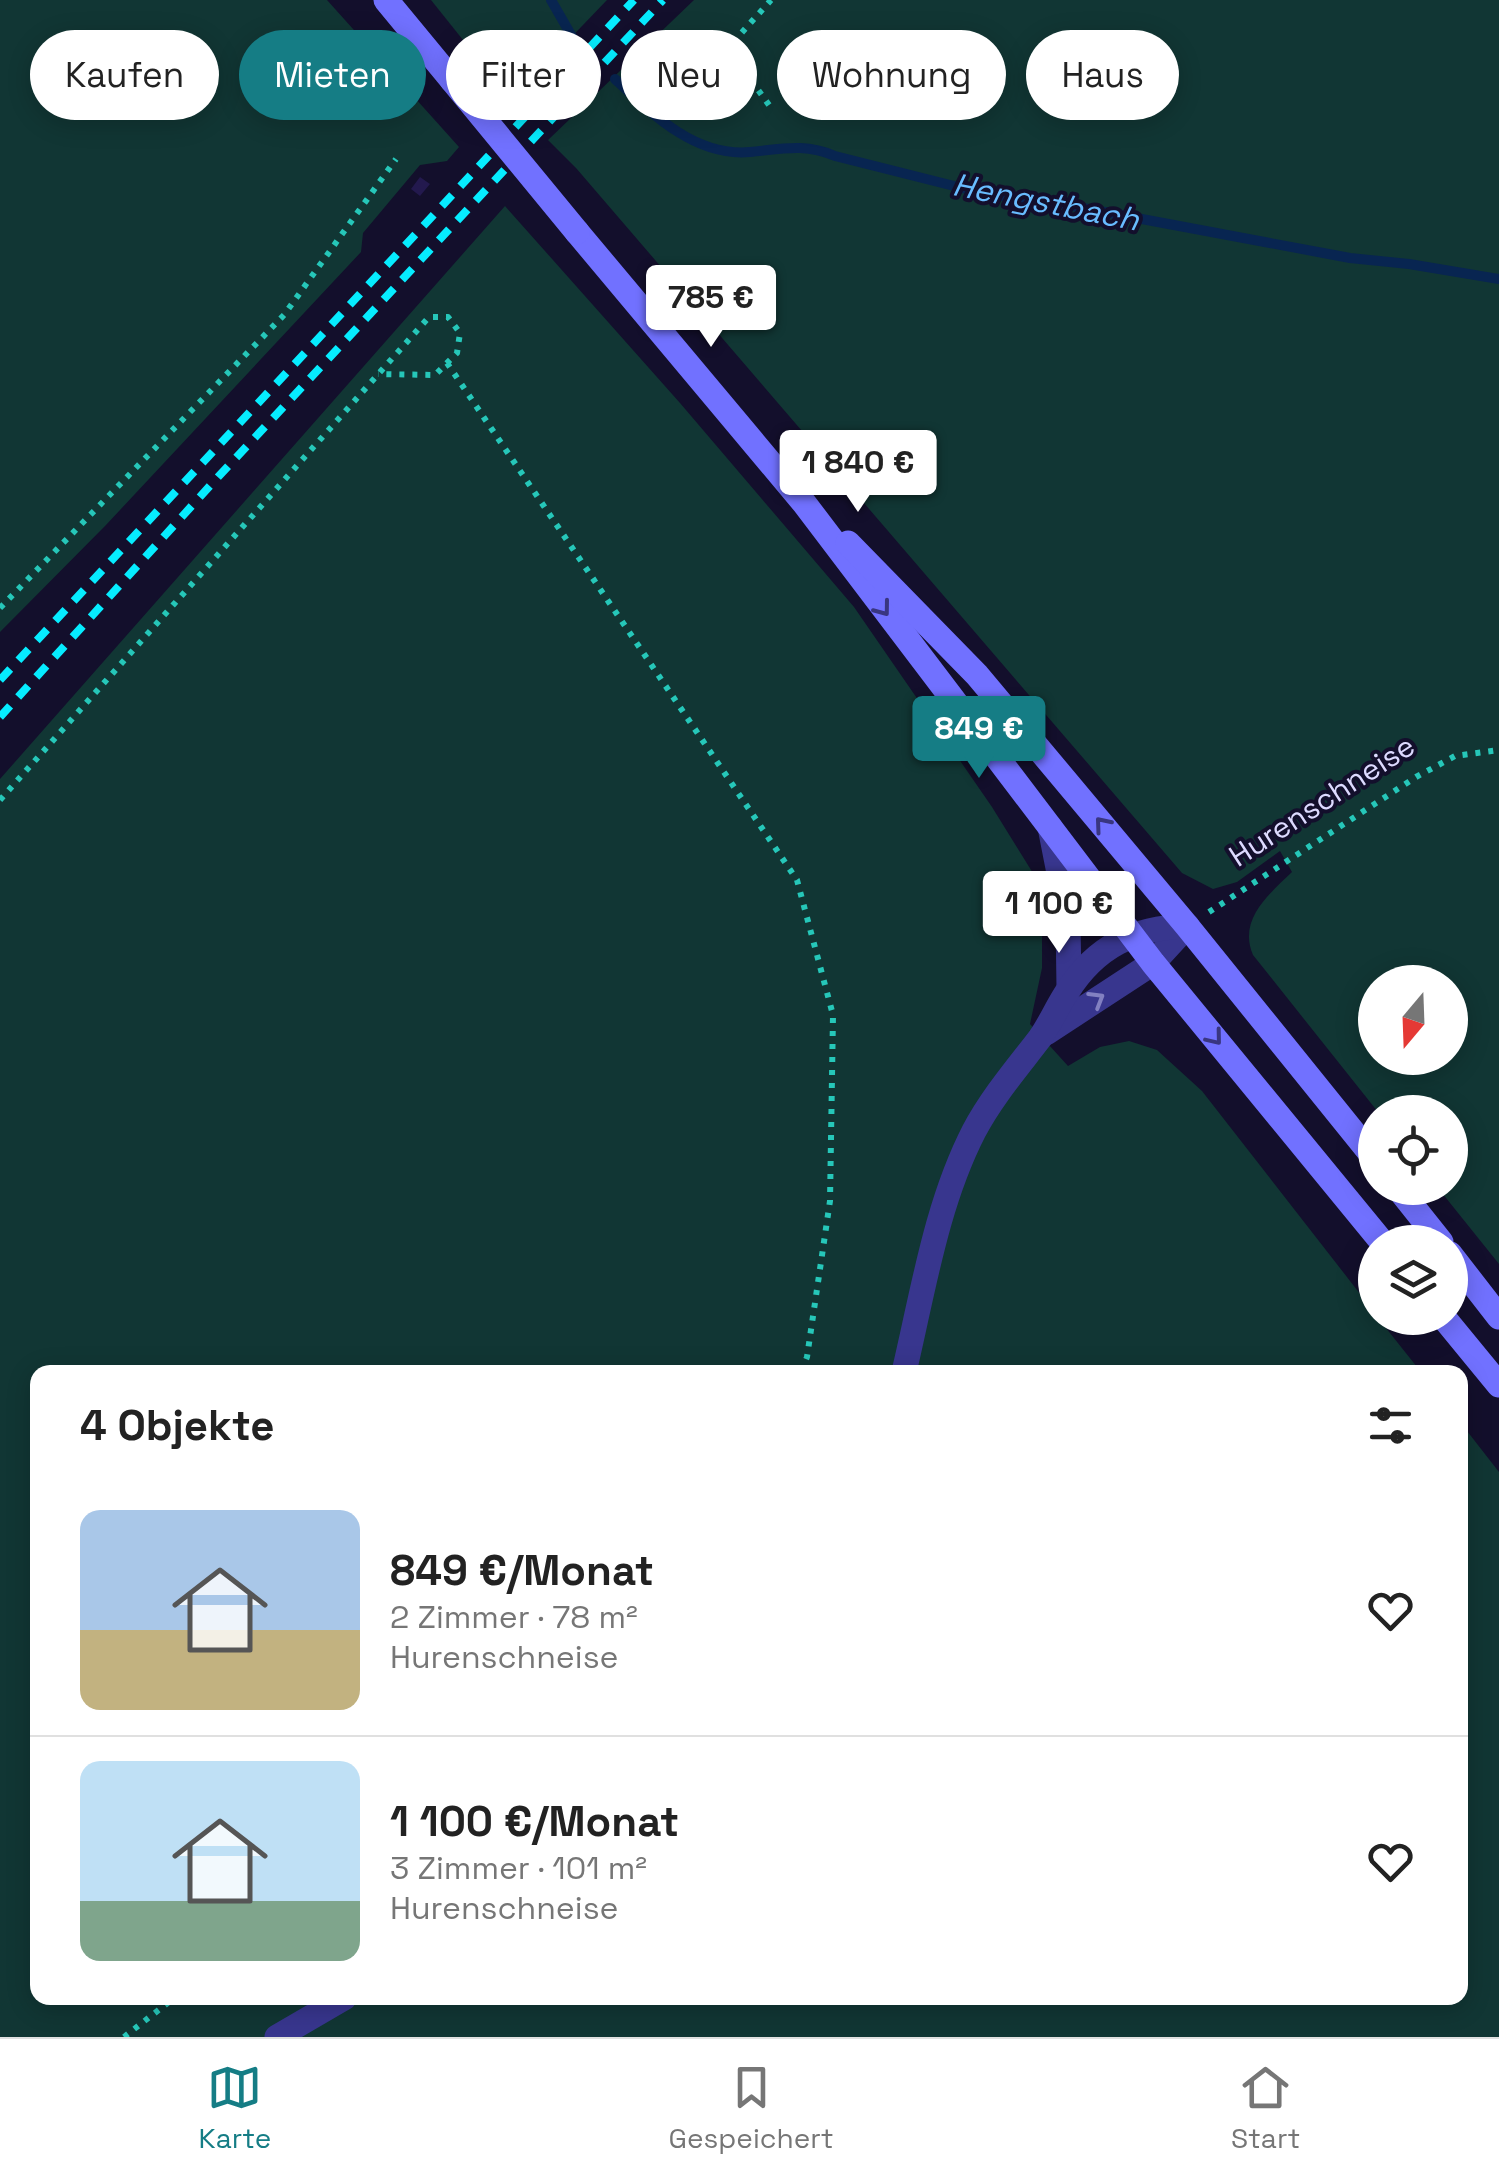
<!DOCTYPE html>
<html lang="de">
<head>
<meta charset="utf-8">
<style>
	:root { --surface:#fff; --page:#f6f6f6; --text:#222; --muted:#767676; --line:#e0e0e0; --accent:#157d85 }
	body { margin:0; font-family:"Space Grotesk",sans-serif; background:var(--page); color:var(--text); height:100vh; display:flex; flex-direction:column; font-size:38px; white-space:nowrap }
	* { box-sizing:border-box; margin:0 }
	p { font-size:32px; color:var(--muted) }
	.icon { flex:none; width:55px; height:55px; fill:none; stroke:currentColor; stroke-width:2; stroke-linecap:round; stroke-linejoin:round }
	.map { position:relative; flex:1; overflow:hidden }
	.drawer { position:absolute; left:30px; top:1365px; width:1438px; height:640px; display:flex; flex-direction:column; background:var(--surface); border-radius:20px; box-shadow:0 5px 25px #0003 }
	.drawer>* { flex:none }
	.banner { position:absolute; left:30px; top:30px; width:1440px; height:90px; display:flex; gap:20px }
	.needle { width:65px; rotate:199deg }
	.fabs { position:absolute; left:1358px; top:965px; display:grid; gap:20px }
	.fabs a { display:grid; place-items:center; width:110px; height:110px; border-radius:50%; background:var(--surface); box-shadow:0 5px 25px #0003; font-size:50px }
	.price { position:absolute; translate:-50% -85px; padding:0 22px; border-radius:10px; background:#fff; color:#222; font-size:32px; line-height:65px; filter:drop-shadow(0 2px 5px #0008) }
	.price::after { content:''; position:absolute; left:50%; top:60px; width:30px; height:22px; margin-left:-15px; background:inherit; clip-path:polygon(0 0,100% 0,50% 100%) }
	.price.selected { background:var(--accent); color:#fff }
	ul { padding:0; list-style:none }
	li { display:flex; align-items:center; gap:30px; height:250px; padding:0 50px }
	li+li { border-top:2px solid var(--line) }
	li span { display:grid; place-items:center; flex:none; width:280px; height:200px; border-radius:20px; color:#555 }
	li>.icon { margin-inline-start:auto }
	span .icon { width:120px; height:120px; fill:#fffc; stroke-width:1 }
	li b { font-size:42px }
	h2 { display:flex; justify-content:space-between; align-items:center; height:120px; padding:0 50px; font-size:42px }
	.pill { padding:0 35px; border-radius:45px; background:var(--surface); box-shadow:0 5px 25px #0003; font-size:35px; line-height:90px }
	.pill.selected { background:var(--accent); color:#fff }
	.tab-bar { display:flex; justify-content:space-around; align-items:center; height:140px; border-top:2px solid var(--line); background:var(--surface); font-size:28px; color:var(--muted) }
	.tab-bar a { display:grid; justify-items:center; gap:5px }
	.tab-bar .selected { color:var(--accent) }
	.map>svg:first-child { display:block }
	.green { fill:#113634; fill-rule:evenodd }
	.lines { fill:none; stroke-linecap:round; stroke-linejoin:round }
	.stream { stroke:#082551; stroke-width:10 }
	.building { fill:#23194e }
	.path { stroke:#26c7b9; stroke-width:6; stroke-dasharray:5 8; stroke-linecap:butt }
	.minor { stroke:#38368e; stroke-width:25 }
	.secondary { stroke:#7171ff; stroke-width:25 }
	.rail { stroke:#06ecff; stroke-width:8; stroke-dasharray:15 12; stroke-linecap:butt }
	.secondary-bridge { stroke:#7171ff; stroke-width:25 }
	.oneway { stroke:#393680 }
	.oneway2 { stroke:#8280c1 }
	.labels { text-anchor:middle; stroke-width:8; stroke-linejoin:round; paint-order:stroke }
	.street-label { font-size:30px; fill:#dddaff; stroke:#130f2c }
	.water-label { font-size:32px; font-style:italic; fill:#68bcff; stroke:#130f2c }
</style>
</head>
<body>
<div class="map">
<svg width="1499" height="2037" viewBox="0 0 1499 2037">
	<rect width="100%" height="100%" fill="#130f2c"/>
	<g class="green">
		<polygon points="0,0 327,0 459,147 447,161 420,165 363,233 361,252 106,525 0,632"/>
		<polygon points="431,0 607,0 511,100"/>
		<path d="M694 0H1499V1264L1438 1188H1450V1112H1378L1253 955C1238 920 1268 895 1292 872L1280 851 1237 882 1213 889 1182 873 576 168 548 140ZM1375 982H1450V1058H1375Z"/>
		<polygon points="505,206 680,403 854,607 992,807 1036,878 1042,925 1042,968 1030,1024 1068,1066 1100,1047 1129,1041 1157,1050 1202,1091 1375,1313 1375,1318 1378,1318 1421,1372 38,1372 38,1998 1460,1998 1460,1422 1499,1472 1499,2037 0,2037 0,779"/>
	</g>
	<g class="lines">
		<g class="stream">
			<polyline points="551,0 574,40"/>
			<path d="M615 79C652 114 695 157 750 152 782 149 805 143 835 156L982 193 1067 205 1350 258 1409 264 1499 279"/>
		</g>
	</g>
	<polygon class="building" points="420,177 430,184 420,196 411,189"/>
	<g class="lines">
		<g class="path">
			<polyline points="769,105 728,48 771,0"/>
			<polyline points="447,363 797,880 833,1015 830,1201 807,1357 801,1372"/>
			<polyline points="0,608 284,315 396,159"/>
			<polyline points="0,800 429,317 448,317 460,333 457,353 435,375 378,374"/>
			<polyline points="1209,912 1416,777 1455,756 1499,750"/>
			<polyline points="124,2037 174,1998"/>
		</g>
		<g class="minor">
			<polyline points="1050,827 1068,919 1069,988"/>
			<polyline points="1046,1033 1153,963 1187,926"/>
			<path d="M904 1372C923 1292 936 1205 974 1131 992 1097 1017 1068 1040 1038 1050 1024 1057 1007 1067 992 1096 946 1134 928 1187 926"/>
			<polyline points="277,2037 344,1998"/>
		</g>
		<g class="secondary">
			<polyline points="386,0 452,80"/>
			<polyline points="577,232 804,503 1153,963 1382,1242"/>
			<polyline points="848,543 977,675 1187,926 1375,1159"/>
			<polyline points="1398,1188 1441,1242"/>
			<polyline points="1450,1254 1499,1317"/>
			<polyline points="1444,1318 1499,1385"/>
		</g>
		<g class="rail">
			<polyline points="0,680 634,0"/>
			<polyline points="0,717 218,477 663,0"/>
		</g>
		<polyline class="secondary-bridge" points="452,80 577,232"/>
	</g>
	<defs><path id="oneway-chevron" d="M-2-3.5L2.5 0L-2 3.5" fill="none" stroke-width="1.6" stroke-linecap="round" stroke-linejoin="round" transform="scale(2.5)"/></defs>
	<g class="oneway">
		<use href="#oneway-chevron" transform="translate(883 609) rotate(53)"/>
		<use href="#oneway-chevron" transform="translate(1102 824) rotate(-130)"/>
		<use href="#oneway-chevron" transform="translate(1215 1038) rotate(51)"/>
	</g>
	<use class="oneway2" href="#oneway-chevron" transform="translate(1097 999) rotate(-31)"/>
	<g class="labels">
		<g class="street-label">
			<text transform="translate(1322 801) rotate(-33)" y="10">Hurenschneise</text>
		</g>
		<g class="water-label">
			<text transform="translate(1046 202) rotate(11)" y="11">Hengstbach</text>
		</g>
	</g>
</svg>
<div class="fabs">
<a><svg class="needle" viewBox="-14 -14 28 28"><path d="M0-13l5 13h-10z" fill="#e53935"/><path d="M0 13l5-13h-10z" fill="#767676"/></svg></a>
<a><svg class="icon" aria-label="locate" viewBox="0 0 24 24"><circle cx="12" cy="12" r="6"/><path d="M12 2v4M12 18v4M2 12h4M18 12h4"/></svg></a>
<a><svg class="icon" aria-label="layers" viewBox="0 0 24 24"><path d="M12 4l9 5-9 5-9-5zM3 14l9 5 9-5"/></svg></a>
</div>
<b class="price" style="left:711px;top:350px">785 €</b>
<b class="price" style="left:858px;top:515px">1 840 €</b>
<b class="price selected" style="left:979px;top:781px">849 €</b>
<b class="price" style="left:1059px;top:956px">1 100 €</b>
<div class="banner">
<a class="pill">Kaufen</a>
<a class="pill selected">Mieten</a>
<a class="pill">Filter</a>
<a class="pill">Neu</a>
<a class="pill">Wohnung</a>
<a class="pill">Haus</a>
</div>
<section class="drawer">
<h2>4 Objekte<svg class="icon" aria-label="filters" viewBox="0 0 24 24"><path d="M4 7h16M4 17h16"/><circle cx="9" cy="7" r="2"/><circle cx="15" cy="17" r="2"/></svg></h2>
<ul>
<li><span style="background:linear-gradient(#a9c7e8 60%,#c2b280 0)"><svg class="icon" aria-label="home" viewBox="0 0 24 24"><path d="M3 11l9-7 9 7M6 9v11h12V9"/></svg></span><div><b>849 €/Monat</b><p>2 Zimmer · 78 m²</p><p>Hurenschneise</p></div><svg class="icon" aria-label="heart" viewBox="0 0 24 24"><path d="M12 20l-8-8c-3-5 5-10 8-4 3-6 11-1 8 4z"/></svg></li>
<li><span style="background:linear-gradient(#bfe0f5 70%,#7fa58c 0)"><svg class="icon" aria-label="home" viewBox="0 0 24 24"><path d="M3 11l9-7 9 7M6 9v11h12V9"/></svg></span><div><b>1 100 €/Monat</b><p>3 Zimmer · 101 m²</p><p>Hurenschneise</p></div><svg class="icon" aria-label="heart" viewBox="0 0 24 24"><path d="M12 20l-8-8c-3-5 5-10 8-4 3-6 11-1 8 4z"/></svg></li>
</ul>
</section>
</div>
<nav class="tab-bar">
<a class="selected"><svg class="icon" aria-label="map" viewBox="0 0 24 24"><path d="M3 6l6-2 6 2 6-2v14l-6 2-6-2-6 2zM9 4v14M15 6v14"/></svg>Karte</a>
<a><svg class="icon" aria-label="saved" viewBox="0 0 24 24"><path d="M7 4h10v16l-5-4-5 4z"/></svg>Gespeichert</a>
<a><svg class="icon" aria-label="home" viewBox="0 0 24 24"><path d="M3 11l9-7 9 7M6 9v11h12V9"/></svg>Start</a>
</nav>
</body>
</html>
